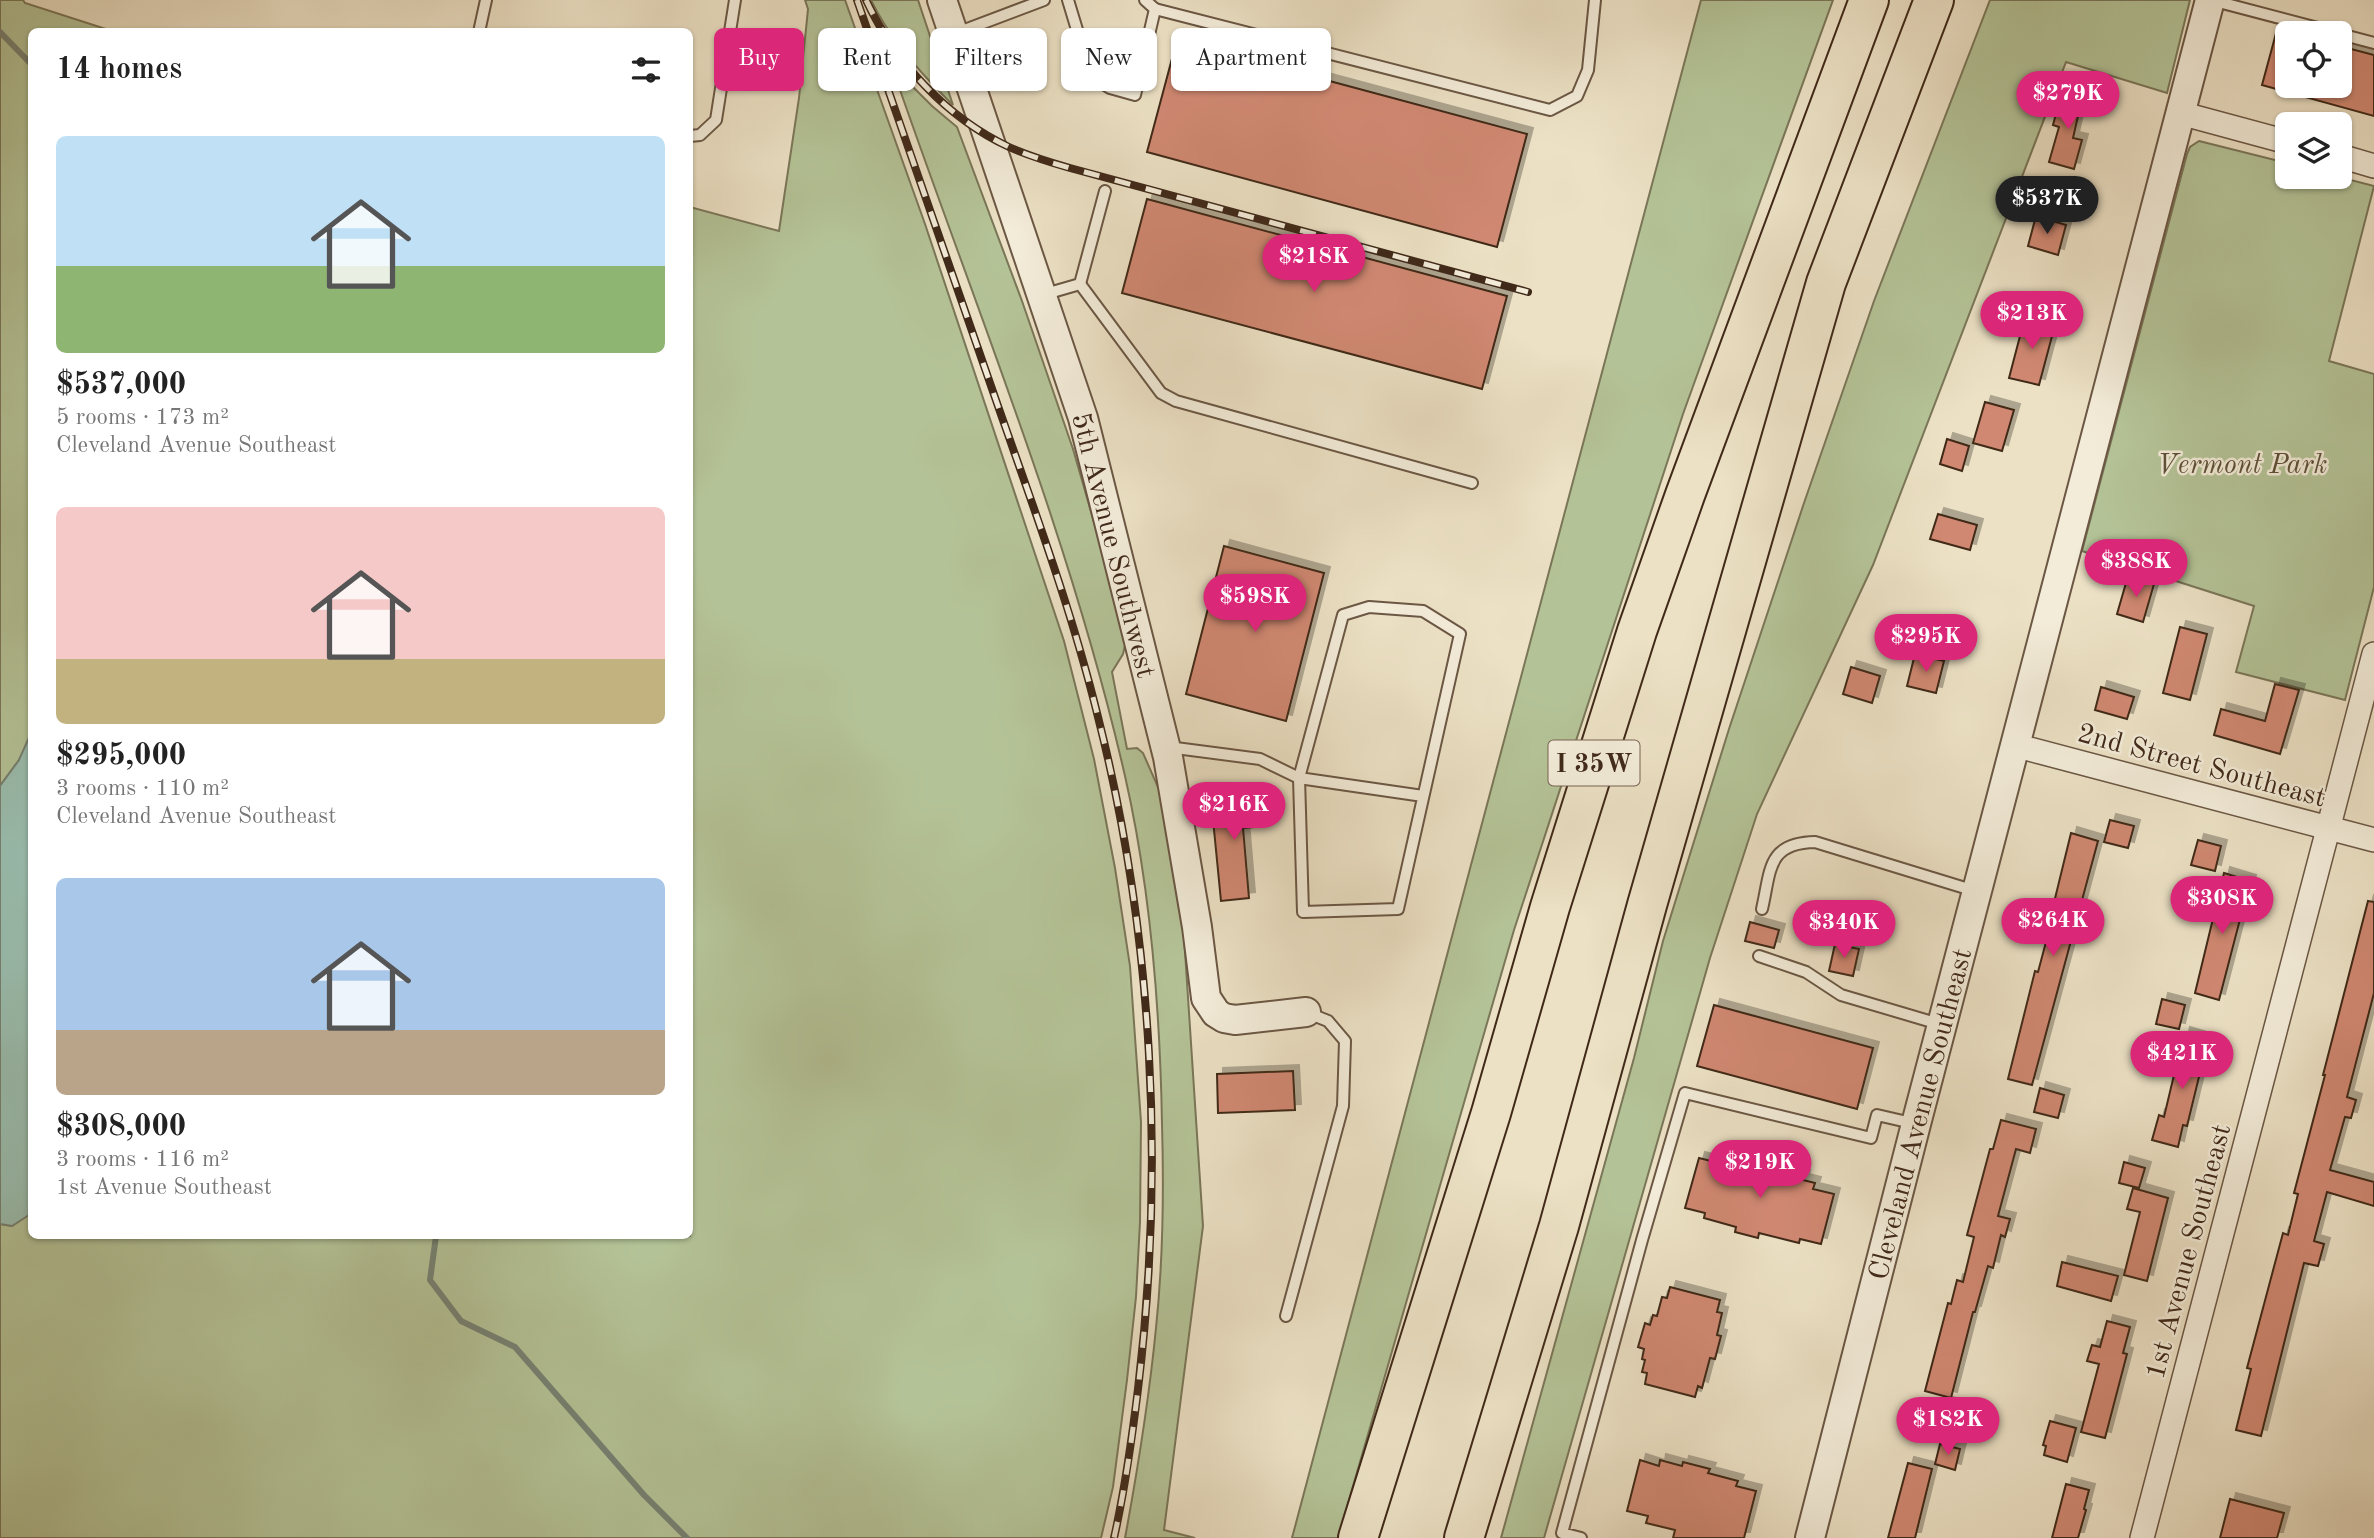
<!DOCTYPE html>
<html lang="en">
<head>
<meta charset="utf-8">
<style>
	:root { --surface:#fff; --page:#f6f6f6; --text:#222; --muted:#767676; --accent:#db2777 }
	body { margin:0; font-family:"Old Standard TT",serif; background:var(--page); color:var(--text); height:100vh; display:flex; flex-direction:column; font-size:26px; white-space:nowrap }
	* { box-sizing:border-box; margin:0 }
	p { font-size:23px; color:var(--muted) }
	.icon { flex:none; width:38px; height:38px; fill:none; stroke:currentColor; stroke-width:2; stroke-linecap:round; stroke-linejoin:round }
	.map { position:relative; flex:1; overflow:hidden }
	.sheet { position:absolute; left:28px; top:28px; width:665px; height:1211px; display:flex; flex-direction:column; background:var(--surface); border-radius:10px; box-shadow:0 2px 5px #0004 }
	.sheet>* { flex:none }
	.hud { position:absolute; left:714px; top:28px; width:665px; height:63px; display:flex; gap:14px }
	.tools { position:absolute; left:2275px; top:21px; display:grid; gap:14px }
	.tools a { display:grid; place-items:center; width:77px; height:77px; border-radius:10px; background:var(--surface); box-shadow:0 2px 5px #0004; font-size:35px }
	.price { position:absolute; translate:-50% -60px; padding:0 16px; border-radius:24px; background:var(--accent); color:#fff; font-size:23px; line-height:46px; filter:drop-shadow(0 2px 4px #0008) }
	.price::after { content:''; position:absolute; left:50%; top:42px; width:21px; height:16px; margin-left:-10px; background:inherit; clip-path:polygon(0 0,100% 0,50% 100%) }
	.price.current { background:#222; color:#fff }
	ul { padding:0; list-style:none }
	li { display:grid; align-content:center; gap:14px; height:371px; padding:0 28px }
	li span { display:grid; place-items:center; height:217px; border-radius:10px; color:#555 }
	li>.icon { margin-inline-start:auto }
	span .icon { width:126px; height:126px; fill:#fffc; stroke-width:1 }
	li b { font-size:30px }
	h2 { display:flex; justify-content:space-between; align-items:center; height:84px; padding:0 28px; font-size:30px }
	.chip { padding:0 24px; border-radius:10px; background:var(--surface); box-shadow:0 2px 5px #0004; font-size:24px; line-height:63px }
	.chip.current { background:var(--accent); color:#fff }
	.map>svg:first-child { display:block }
	.green { fill:#b4c397; stroke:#7a7658; stroke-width:2 }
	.water { fill:#9abeaf; stroke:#768273; stroke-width:2 }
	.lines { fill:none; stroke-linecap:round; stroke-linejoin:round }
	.stream { stroke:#768273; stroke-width:6 }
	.building { fill:#d08872; stroke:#402919; stroke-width:2; filter:url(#shadow) }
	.service-casing { stroke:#6b5744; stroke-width:14 }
	.minor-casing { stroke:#6b5744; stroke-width:26 }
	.tertiary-casing { stroke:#6b5744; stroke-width:32 }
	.motorway-casing { stroke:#402919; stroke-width:42 }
	.service { stroke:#f3ecd9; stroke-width:10 }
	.minor { stroke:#f3ecd9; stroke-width:23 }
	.tertiary { stroke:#f3ecd9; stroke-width:28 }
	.motorway { stroke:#ece1c5; stroke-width:38 }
	.rail-casing { stroke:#402919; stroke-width:8 }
	.rail { stroke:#f3ecd9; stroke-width:5; stroke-dasharray:16; stroke-linecap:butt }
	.labels { text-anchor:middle; stroke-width:5; stroke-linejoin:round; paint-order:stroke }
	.shield { fill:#f3ecd9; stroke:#766453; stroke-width:2 }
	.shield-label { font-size:26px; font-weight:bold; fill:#402919 }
	.park-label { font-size:28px; font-style:italic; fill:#5d5038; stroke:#f3ecd9 }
	.street-label { font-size:28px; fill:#402919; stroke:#f3ecd9 }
</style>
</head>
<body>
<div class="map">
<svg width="2374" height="1538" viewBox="0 0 2374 1538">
	<defs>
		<filter id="shadow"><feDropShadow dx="6" dy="-6" stdDeviation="0" flood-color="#0004"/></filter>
	</defs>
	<rect width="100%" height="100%" fill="#ece1c5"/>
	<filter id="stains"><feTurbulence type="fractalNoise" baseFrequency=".00286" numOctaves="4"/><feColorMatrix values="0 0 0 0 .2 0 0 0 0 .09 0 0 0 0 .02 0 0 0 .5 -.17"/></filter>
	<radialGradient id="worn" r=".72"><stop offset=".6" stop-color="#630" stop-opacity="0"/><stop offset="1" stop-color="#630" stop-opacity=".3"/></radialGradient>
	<g class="green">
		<polygon points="0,0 23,0 25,3 112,31 32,32 32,733 19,760 0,786"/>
		<polygon points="805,0 845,0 925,224 1064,641 1094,759 1115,868 1130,966 1135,1037 1141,1122 1140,1222 1136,1297 1127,1380 1113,1487 1101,1538 0,1538 0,1224 12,1226 31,1213 32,1236 690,1236 690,207 779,231 799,98 808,9"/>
		<path d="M871 0H918L953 105C922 75 890 40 871 0Z"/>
		<polygon points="1701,0 1833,0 1683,414 1514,930 1338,1538 1292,1538"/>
		<polygon points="1990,0 2190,0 2167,93 2066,62 1873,565 1757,814 1710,958 1544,1538 1501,1538 1634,1058 1663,941 1729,729 1804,503 1874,301"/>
		<path d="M898 72 932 106 957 127 1022 301 1073 449 1127 637 1123 654 1112 672 1127 749 1137 748 1143 753 1161 794 1183 921 1203 1226 1164 1530 1195 1538H1125C1138 1468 1149 1399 1156 1328 1163 1261 1164 1192 1162 1124 1160 1007 1151 890 1125 776 1074 553 988 339 912 124L894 73Z"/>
		<polygon points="2199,141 2287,163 2287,177 2339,177 2374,186 2329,361 2374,374 2374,587 2345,700 2236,672 2254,606 2082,551 2187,154 2190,147"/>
	</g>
	<polygon class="water" points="31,733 32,1213 12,1226 0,1224 0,786 19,760"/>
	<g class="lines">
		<g class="stream">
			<polyline points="0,32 32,65"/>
			<polyline points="435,1236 436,1236 430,1280 461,1321 515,1347 644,1495 687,1538"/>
		</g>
	</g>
	<g class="building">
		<polygon points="2278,26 2287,28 2287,86 2340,86 2340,46 2374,55 2374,116 2262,85"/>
		<polygon points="1177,40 1527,134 1497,247 1147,152"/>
		<polygon points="2070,86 2084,90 2073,138 2082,140 2074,169 2049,162 2059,127 2053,125 2057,110 2063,111"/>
		<polygon points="1147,199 1507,296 1482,389 1122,293"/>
		<polygon points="2036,216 2066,225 2058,255 2028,246"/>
		<polygon points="2025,317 2055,325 2039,385 2009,378"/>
		<polygon points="1985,402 2014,410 2002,451 1973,443"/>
		<polygon points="1947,439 1969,446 1962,471 1940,464"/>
		<polygon points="1938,514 1977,525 1970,550 1930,539"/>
		<polygon points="1224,546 1324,573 1286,721 1186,694"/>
		<polygon points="2128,576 2154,584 2143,622 2117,614"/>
		<polygon points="2180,627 2207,634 2190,700 2163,693"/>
		<polygon points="1915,654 1944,661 1936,693 1907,686"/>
		<polygon points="1851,667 1880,676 1872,703 1843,694"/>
		<polygon points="2275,684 2299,690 2280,754 2214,735 2221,709 2265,721"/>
		<polygon points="2101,687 2134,697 2127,719 2095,710"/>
		<polygon points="1261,795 1264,826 1243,828 1249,898 1221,901 1211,799"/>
		<polygon points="2110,820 2134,826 2128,848 2104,842"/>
		<polygon points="2071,833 2098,841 2032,1085 2008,1079 2035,971 2038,972 2051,923 2049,923"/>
		<polygon points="2198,840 2221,846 2215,871 2191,865"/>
		<polygon points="2224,873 2250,881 2219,1000 2195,993"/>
		<polygon points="2368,901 2374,902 2374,993 2347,1097 2356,1100 2351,1118 2345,1117 2330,1170 2374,1182 2374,1206 2327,1192 2314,1241 2324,1244 2318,1266 2304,1263 2261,1436 2236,1430 2251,1369 2247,1368 2283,1233 2288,1235 2298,1194 2294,1193 2325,1075 2323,1075"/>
		<polygon points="1750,922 1779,930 1774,948 1745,941"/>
		<polygon points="1835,944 1859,949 1853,976 1829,971"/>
		<polygon points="2162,999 2185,1005 2179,1029 2156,1024"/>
		<polygon points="1714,1005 1873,1048 1857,1109 1697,1066"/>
		<polygon points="2184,1033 2208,1040 2187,1126 2183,1125 2178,1147 2152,1140 2159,1115 2164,1117"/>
		<polygon points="1293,1071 1295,1110 1218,1113 1217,1074"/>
		<polygon points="2040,1088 2064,1095 2058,1118 2034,1112"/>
		<polygon points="2001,1120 2036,1129 2030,1153 2016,1149 1998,1216 2010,1219 2005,1237 2001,1235 1993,1268 1988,1266 1975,1312 1973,1312 1951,1398 1925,1391 1948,1303 1951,1304 1957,1280 1963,1282 1974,1237 1967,1235 1990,1149 1993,1149"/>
		<polygon points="1699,1158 1719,1163 1720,1158 1740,1163 1741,1159 1761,1165 1763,1160 1786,1166 1784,1171 1804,1176 1803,1180 1815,1183 1813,1189 1834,1194 1821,1244 1800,1239 1799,1243 1759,1233 1758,1238 1735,1232 1736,1227 1704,1218 1705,1213 1685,1208"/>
		<polygon points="2124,1162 2145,1168 2139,1188 2119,1183"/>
		<polygon points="2133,1188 2168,1198 2147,1281 2124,1275 2140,1212 2127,1209"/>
		<polygon points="2062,1262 2118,1276 2111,1301 2057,1286"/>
		<polygon points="1670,1287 1720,1300 1717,1312 1722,1313 1717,1335 1721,1336 1715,1359 1710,1358 1702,1388 1698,1386 1695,1397 1645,1384 1647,1373 1642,1372 1645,1360 1642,1359 1644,1349 1638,1347 1645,1323 1650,1325 1653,1315 1657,1316 1662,1297 1667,1298"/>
		<polygon points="2107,1321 2130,1327 2123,1353 2127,1354 2105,1438 2081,1432 2099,1364 2087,1361 2092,1345 2100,1347"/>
		<polygon points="1940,1401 1964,1408 1957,1431 1934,1425"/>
		<polygon points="2050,1421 2076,1428 2067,1462 2044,1455 2046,1446 2043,1445"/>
		<polygon points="1940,1444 1960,1449 1955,1470 1935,1464"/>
		<polygon points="1640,1460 1659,1466 1660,1460 1682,1466 1683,1462 1710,1469 1708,1473 1738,1481 1736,1486 1756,1491 1744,1538 1673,1538 1675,1530 1646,1523 1648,1516 1627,1511"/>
		<polygon points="1908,1463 1932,1469 1915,1538 1888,1538"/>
		<polygon points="2066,1484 2089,1490 2084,1509 2086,1510 2078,1538 2052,1538"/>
		<polygon points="2230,1499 2284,1513 2277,1538 2220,1538"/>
	</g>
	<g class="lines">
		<defs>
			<g id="service">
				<polyline points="1068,0 1091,76 1110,88 1135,95 1155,9 1145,0"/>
				<polyline points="2211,0 2337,33"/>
				<polyline points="1155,9 1550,110 1577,96 1588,70 1595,0"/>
				<polyline points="479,32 486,0"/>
				<polyline points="954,34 1044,0"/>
				<polyline points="2340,34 2374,43"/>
				<polyline points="690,136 700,135 716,120 735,0"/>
				<polyline points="1080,284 1161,393 1176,401 1472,483"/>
				<polyline points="1042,295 1080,284 1105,191"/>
				<polyline points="1168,747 1260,759 1299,778 1303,912 1398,909 1460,634 1423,611 1369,607 1343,615 1299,778 1423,796"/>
				<path d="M1762 909C1771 870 1767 843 1815 842L1975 891"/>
				<polyline points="1759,956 1806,972 1841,995 1939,1024"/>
				<polyline points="1286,1316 1343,1106 1345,1041 1328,1021 1308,1013"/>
				<polyline points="1581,1538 1562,1533 1642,1240 1685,1093 1871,1138 1877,1115 1916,1124"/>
			</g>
			<g id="minor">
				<polyline points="2180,113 2287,142"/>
				<polyline points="2340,156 2374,166"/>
				<polyline points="2014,745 2374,840"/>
				<polyline points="2142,1538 2374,654"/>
			</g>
			<g id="tertiary">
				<path id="s1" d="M942 0 1083 418 1168 757 1197 927 1206 998 1216 1013 1224 1018 1235 1020 1306 1012"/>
				<path id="s2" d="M1810 1538 1916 1124 2210 0"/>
			</g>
			<g id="motorway">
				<polyline points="1358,1538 1491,1113 1550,907 1637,631 1685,495 1869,0"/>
				<polyline points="1464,1538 1559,1226 1647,905 1826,283 1934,0"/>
			</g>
		</defs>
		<use href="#service" class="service-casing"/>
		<use href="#minor" class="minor-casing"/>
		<use href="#tertiary" class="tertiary-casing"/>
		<use href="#motorway" class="motorway-casing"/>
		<use href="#service" class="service"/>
		<use href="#minor" class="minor"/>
		<use href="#tertiary" class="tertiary"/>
		<use href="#motorway" class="motorway"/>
		<defs>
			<g id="rail">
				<path d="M857 0C904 135 951 271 998 406 1034 509 1072 611 1098 717 1153 934 1165 1166 1138 1389 1132 1438 1125 1489 1114 1538"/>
				<path d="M866 0C895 62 947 118 1009 147 1029 156 1049 162 1070 168L1528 292"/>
			</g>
		</defs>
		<use href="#rail" class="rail-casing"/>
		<use href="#rail" class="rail"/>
	</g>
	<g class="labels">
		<rect class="shield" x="1548.5" y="740.5" width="91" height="45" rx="5"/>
		<g class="shield-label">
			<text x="1594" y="772">I 35W</text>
		</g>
		<g class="park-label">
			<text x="2242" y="473">Vermont Park</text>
		</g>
		<g class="street-label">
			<text dy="10" stroke="none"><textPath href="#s1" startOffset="572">5th Avenue Southwest</textPath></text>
			<text transform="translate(2202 764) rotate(15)" y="10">2nd Street Southeast</text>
			<text dy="10" stroke="none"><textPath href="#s2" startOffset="438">Cleveland Avenue Southeast</textPath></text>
			<text transform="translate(2187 1251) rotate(-75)" y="10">1st Avenue Southeast</text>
		</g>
	</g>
	<rect width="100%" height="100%" filter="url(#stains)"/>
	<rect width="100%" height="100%" fill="url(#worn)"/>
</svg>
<div class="tools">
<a><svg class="icon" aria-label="locate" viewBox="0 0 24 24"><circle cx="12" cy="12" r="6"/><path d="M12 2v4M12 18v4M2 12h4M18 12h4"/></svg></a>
<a><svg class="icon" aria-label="layers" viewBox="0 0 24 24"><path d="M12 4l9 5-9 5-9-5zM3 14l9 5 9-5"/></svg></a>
</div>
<b class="price" style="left:2068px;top:131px">$279K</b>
<b class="price current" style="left:2047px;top:236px">$537K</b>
<b class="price" style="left:1314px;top:294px">$218K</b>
<b class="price" style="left:2032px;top:351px">$213K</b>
<b class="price" style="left:2136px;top:599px">$388K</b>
<b class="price" style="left:1255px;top:634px">$598K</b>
<b class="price" style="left:1926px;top:674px">$295K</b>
<b class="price" style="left:1234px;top:842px">$216K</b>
<b class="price" style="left:2222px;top:936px">$308K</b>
<b class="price" style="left:2053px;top:958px">$264K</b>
<b class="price" style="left:1844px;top:960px">$340K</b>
<b class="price" style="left:2182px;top:1091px">$421K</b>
<b class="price" style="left:1760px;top:1200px">$219K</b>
<b class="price" style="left:1948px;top:1457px">$182K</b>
<div class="hud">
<a class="chip current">Buy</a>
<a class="chip">Rent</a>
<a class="chip">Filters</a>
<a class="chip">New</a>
<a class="chip">Apartment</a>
</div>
<section class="sheet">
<h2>14 homes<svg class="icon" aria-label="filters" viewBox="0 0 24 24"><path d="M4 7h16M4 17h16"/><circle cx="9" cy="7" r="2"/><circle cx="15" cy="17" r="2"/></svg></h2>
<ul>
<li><span style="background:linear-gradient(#bfe0f5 60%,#8fb573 0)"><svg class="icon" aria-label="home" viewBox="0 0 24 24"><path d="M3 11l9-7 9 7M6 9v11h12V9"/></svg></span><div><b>$537,000</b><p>5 rooms · 173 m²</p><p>Cleveland Avenue Southeast</p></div></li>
<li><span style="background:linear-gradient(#f6c9c9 70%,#c2b280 0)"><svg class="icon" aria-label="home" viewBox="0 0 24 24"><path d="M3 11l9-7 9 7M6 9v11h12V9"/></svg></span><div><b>$295,000</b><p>3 rooms · 110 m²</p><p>Cleveland Avenue Southeast</p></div></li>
<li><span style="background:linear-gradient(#a9c7e8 70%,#b9a48a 0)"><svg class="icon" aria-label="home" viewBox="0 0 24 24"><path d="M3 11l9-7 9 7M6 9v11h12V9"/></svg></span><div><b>$308,000</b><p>3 rooms · 116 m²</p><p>1st Avenue Southeast</p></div></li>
</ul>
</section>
</div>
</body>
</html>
